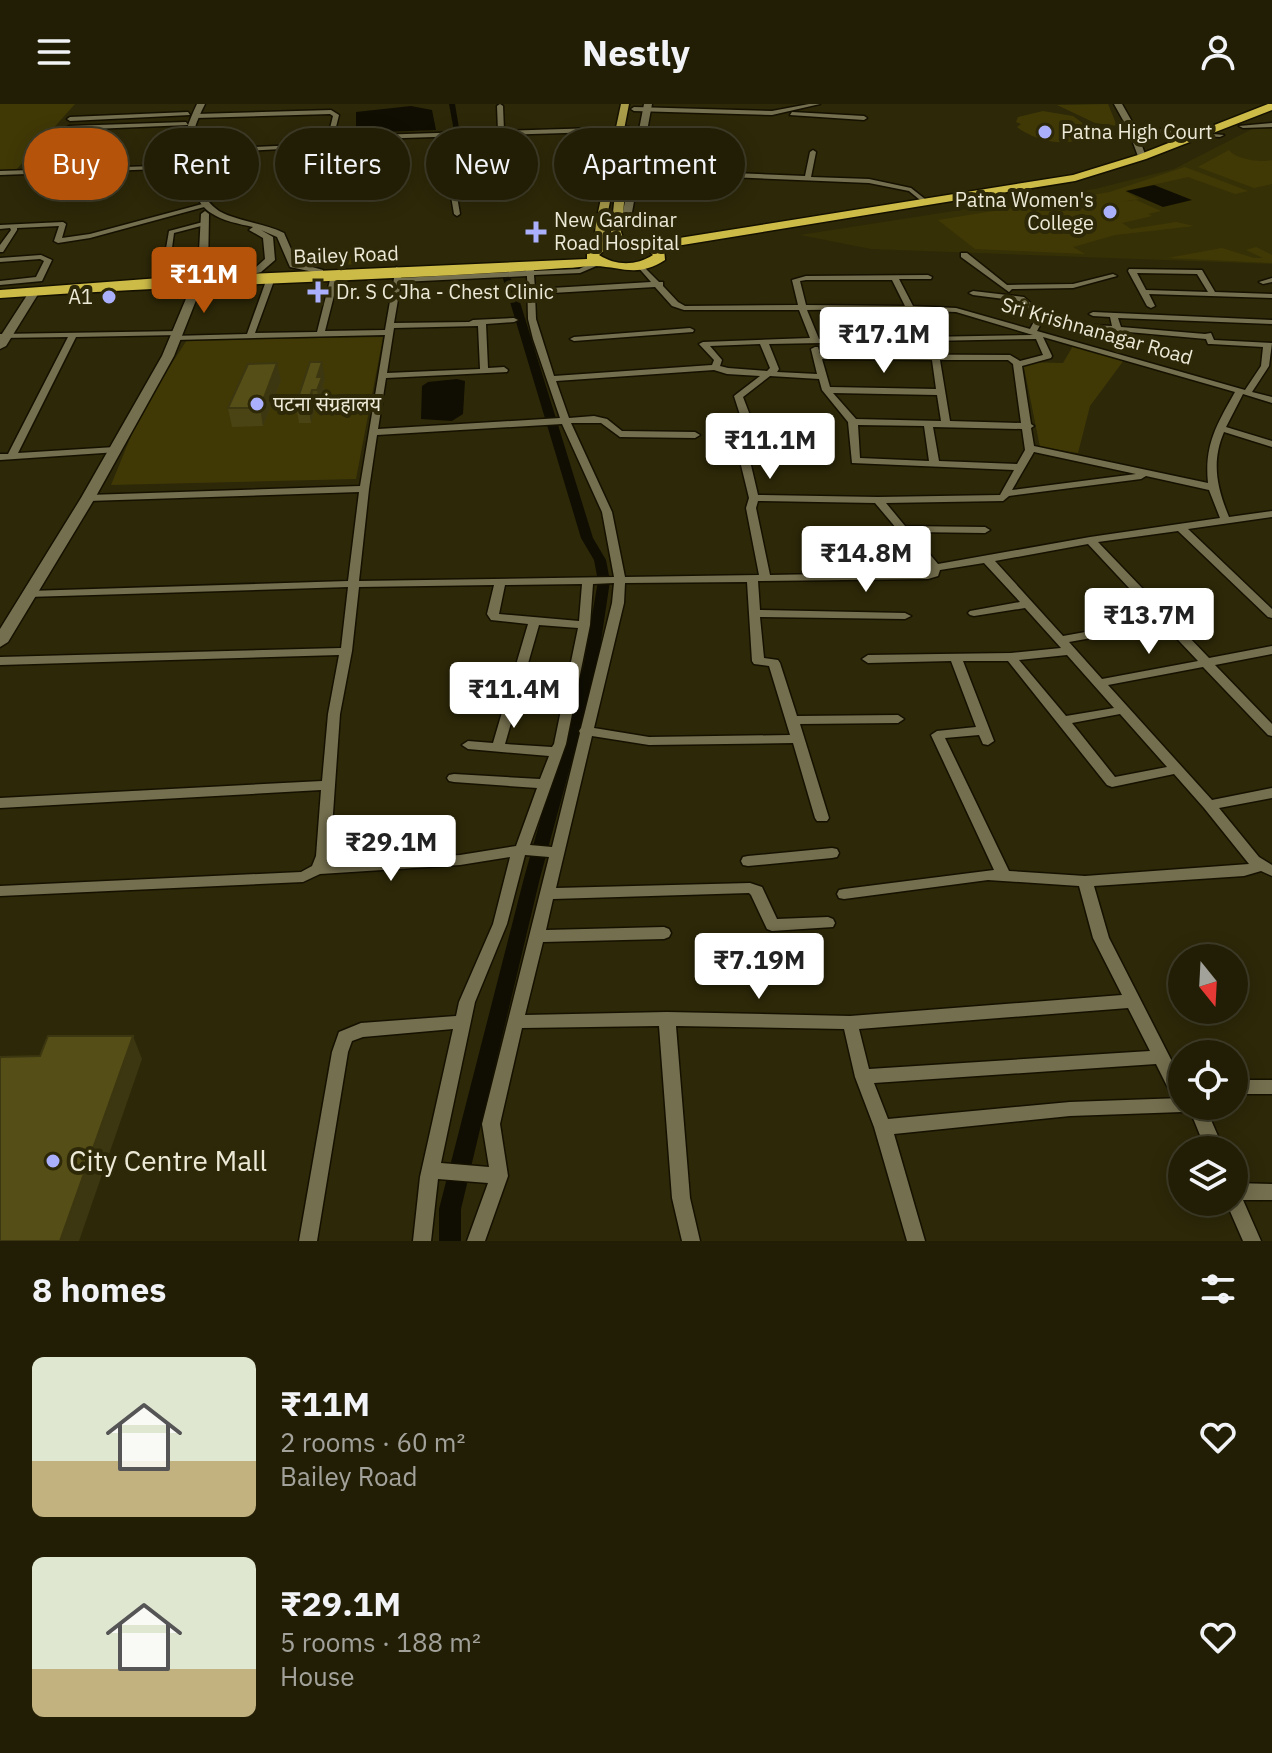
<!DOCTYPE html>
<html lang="en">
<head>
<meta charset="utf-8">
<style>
	:root { --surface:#221e06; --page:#2e2b14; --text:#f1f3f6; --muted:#a2a29b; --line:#3f3c28; --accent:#b45309 }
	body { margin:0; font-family:"IBM Plex Sans","Noto Sans Devanagari",sans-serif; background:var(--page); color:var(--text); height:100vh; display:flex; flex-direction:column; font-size:30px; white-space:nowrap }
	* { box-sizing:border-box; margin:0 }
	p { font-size:26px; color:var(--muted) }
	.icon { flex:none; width:44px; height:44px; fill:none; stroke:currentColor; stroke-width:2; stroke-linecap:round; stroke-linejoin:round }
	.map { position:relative; height:1137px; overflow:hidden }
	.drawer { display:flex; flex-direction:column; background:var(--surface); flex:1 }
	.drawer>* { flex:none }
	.top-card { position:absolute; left:24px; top:24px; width:800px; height:72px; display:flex; gap:16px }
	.needle { width:52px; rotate:162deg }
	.controls { position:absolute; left:1168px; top:840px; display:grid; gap:16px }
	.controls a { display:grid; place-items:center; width:80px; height:80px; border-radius:50%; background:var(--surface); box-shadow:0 4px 20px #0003,0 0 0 2px var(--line); font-size:40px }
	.price { position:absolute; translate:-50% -68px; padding:0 18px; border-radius:8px; background:#fff; color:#222; font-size:26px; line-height:52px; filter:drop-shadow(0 2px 4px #0008) }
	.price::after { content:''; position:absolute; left:50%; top:48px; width:24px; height:18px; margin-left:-12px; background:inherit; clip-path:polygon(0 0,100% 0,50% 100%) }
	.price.selected { background:var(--accent); color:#fff }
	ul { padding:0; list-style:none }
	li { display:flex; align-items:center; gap:24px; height:200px; padding:0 32px }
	li span { display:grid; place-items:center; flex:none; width:224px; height:160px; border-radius:12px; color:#555 }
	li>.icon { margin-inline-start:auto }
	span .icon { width:96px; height:96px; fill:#fffc; stroke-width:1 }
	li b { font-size:34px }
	h2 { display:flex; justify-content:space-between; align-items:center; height:96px; padding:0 32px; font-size:34px }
	.tag { padding:0 28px; border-radius:36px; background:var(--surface); box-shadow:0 4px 20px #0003,0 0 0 2px var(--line); font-size:28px; line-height:72px }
	.tag.selected { background:var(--accent); color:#fff }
	header { display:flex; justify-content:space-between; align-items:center; height:104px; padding:0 32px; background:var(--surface); font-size:36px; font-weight:700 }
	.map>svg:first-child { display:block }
	.built { fill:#363006 }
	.green { fill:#403906 }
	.water { fill:#100e03 }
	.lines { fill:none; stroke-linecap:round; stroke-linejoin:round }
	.canal { fill:#100e03; fill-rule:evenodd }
	.street-casing { stroke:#151100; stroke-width:3 }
	.secondary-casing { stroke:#151100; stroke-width:3 }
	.primary-casing { stroke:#151100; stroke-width:3 }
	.highway-casing { stroke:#151100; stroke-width:3 }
	.street { fill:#746f4e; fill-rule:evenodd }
	.secondary { fill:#746f4e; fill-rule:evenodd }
	.primary { fill:#a99d4a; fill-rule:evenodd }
	.highway { fill:#cdbb48; fill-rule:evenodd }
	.wall { fill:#4a4314 }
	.shaded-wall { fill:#3c3710 }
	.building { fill:#564e17; stroke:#3c3710; stroke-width:2 }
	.poi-dot { fill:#aab0fb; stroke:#2d2808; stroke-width:3 }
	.labels { text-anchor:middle; stroke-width:8; stroke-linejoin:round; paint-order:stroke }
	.far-poi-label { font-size:20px; fill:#ece9d7; stroke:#2d2808; text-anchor:start }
	.far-street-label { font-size:20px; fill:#ece9d7; stroke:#2d2808 }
	.near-poi-label { font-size:28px; fill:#ece9d7; stroke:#2d2808; text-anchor:start }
</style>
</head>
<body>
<header><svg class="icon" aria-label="menu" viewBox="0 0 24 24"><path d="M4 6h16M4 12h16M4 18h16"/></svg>Nestly<svg class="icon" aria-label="person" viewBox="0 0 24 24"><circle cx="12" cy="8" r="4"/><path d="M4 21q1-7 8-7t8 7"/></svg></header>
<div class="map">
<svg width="1272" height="1137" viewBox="0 0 1272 1137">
	<rect width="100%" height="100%" fill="#2d2808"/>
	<polygon class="built" points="1260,21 1272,22 1272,160 871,145 800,131 1095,85 1174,65"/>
	<g class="green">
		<polygon points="0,0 75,0 16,66 0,67"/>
		<polygon points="1108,0 1117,22 1095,19 1057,1"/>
		<path d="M1043 7 1073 12 1092 26C1076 47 1036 38 1017 23L1021 20 1016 18 1018 13Z"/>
		<path d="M1229 46C1235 55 1259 59 1272 56V80L1254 84 1198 63Z"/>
		<polygon points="1185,63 1248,87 1235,90 1188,73 1125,87 1139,95 1120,98 1136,96 1161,107 1148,110 1152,112 1122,119 1131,125 1176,118 1194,122 1115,131 1073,143 1085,150 975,145 938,116 1110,88"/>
		<polygon points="366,143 368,160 329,161 305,154 303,148"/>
		<polygon points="1256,143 1272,151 1272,159 1168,154 1222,144 1254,154 1263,154 1246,146"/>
		<polygon points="383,233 356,375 111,381 142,305 187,236"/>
		<polygon points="1073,242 1124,256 1090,302 1078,349 1040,343 1023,258 1063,259"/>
	</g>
	<g class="water">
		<polygon points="411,2 432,6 436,26 356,29 356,8"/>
		<polygon points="1154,81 1192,96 1163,103 1126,87"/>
		<polygon points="457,275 465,277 463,310 452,317 421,315 422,282 428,278"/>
	</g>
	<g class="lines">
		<g class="canal">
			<polygon points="449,0 455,0 459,24 483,24 485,27 454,27"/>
			<polygon points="479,30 484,31 481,36 462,43 464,65 457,67 455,42 476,34"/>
			<polygon points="501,168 507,168 515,182 593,434 606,456 610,477 597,564 540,774 461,1105 461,1137 439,1137 439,1105 524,774 583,564 598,477 594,456 581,434"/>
		</g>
		<defs>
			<g id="street">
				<polygon points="500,0 503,2 504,27 629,23 632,25 629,27 468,32 468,34 449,45 460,110 457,112 454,110 443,44 464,32 344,36 329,28 333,12 330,10 196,14 193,12 196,10 331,6 339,11 335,27 345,32 498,27 497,2"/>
				<polygon points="809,0 820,0 772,11 634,7 631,5 634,3 772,7"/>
				<polygon points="188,8 190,11 70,17 67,15 70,13"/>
				<polygon points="792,8 864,12 867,14 864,16 790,11"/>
				<polygon points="186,18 188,21 69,26 66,24 69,22"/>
				<polygon points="298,41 300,44 185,50 182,48 185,46"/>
				<polygon points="813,46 816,48 811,73 869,75 911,84 930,99 925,100 909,87 869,79 612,68 609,66 612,64 805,72 810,48"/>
				<polygon points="185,61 187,64 0,71 0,67"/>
				<polygon points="206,99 209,101 208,102 90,134 58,139 54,137 59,122 17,124 17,126 3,148 0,148 0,141 11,126 10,124 0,125 0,121 63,118 66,120 62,134 90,130"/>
				<polygon points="203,118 205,119 205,121 174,129 169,166 162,168 169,127"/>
				<polygon points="961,149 967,149 1007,181 1073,180 1113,170 1117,172 1073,184 1012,185 1009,188 961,153"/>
				<polygon points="41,151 52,156 42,177 0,181 0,177 36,173 44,157 40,155 0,158 0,154"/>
				<path d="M598 156H601V160L580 169 534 171 535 185 651 178 637 162 641 160 659 178H663V182L678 198 685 202 798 201 792 176 806 172 928 171 932 173 931 175H899L913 202 956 204 1030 225 1037 212 1019 197 973 191 969 189 973 187 1024 193 1045 212 1037 227 1245 286 1261 262 1263 243 1211 240H1208L1206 235 1095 225 1091 223 1092 221 1112 222 1110 213 1093 212 1089 210 1093 208 1272 216V220L1118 214 1121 223 1205 230 1211 229 1214 236 1272 239 1269 262 1252 288 1272 293V299L1243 290 1226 323 1272 337V343L1224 328C1211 358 1217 384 1229 413L1272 407V413L1188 425 1272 505V514L1268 513 1178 427 1098 438 1209 554 1272 542V550L1215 561 1272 620V632L1268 631 1203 563 1108 581 1212 696 1272 684V694L1219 704 1259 753 1272 761V772L1261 767 1244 772 1094 782 1109 834 1182 977V991L1170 988 1156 960 874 979 888 1015 1070 998 1182 994V1002H1205L1224 1046H1206L1189 1004 1182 1008 1070 1012 894 1030 925 1137H907L874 1023 855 973 844 925 676 922 690 1094 700 1137H682L672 1094 659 922 522 924 500 1020 508 1072 485 1137H467L488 1079 438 1075 431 1137H413L420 1073 453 925 363 933 352 937 348 948 317 1137H299L332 948 339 928 361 919 456 912 459 898 493 820 510 753 460 761 320 770 303 778 0 792V782L301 768 312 762 316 752 321 686 0 704V694L322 677 328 610 339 551 0 561V553L341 544 348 483 28 493 22 490 28 487 348 477 359 388 88 397 83 394 88 391 360 382 385 231 175 236 171 234 172 232 247 230 267 174 271 172 275 174 255 229 317 228 331 172 335 170 339 172 325 227 385 226 396 163 403 165 401 174 526 167V164L530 162H533L534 167 579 165ZM527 172 528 215 533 235 560 314 378 325 386 274 507 268 508 266 504 263 488 264 486 220 514 218 518 216 514 214 473 216 469 218 394 219 401 178ZM806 176H892L905 202 806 201 800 177ZM655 183 672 202 684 206H799L810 234 703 238 699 240 714 256 712 261 554 272 536 215 535 190ZM873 205 956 208 1033 231 819 235 807 206ZM478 222 480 265 387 269 394 224ZM1043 233 1235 288C1217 320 1204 341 1208 379L1034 342 1031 324 1034 322 1031 320 1022 262 1051 254 1052 252ZM1036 235 1043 251 1020 257 1010 251 820 250 818 243H815L811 245 817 270 777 268 779 265 769 240ZM760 240 770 264 767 267 728 264 720 262 722 256 710 242ZM822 255 932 256 936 285 830 283ZM940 256H1008L1013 260 1021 319 950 317ZM714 266 727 270 760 272 734 292 741 314 740 357 749 394 746 404 759 471 625 473 612 408 571 319H601L620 333 695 334 700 331 695 328 622 327 607 315 594 312 569 314 556 277ZM770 272 819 275 822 286 848 318 852 359 1014 366 1000 391 878 393 758 391 750 357 751 314 743 293ZM833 289 937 291 941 317 856 315ZM562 320 602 408 614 473 359 477 369 385 377 331ZM858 321 924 322 929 357 860 354ZM933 323 1022 325 1025 346 1017 360 939 357ZM1034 348 1136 370 1012 386ZM1146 372 1209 386 1220 414 1090 433 938 460 911 428 985 429 990 426 985 423 905 422 886 399 1003 397 1009 392 1141 375ZM758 397 875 399 930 464 929 468 770 471 756 404ZM1088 440 1158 515 1063 532 995 457ZM984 459 1020 498 970 507 968 509 970 511 974 512 1025 504 1061 544 1011 549 868 551 862 555 868 559 951 557 976 623 937 627 931 631 994 766 844 785 839 786 837 790 839 794 844 795 988 776 1079 782 1093 834 1122 891 850 912 667 908 525 911 543 838 664 835 669 833 671 829 669 825 664 823 546 826 553 795 749 789 751 791 767 825 772 827 833 823 835 819 833 815 828 813 777 815 762 783 750 779 556 784 592 632 649 641 793 639 815 714 817 717H827L829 714 800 620 898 619 904 615 898 611 797 612 780 559 778 556 764 554 760 513 905 515 911 512 905 509 760 506 758 477 928 475 938 472 940 466ZM747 478 752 557 754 560 769 562 790 631 649 633 594 624 624 499 625 479ZM614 479 612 499 581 624 579 627 580 629 552 743 530 741 566 640 590 521 593 480ZM582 480 579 517 499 510 505 481ZM494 481 487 510 491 516 528 520 493 639 468 637 462 641 468 645 549 652 540 675 454 670 449 671 447 674 449 677 454 678 537 684 516 742 460 751 327 759 330 752 340 610 352 547 359 483ZM539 521 578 524 554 640 552 643 505 640ZM1164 521 1198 557 1102 575 1069 538ZM1067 551 1114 604 1066 612 1019 556ZM963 557H1008L1107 681 1112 683 1174 670 1204 704 1249 760 1085 772 1009 767 945 634 979 631 983 640 988 641 994 637ZM1120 610 1167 663 1115 673 1072 619ZM525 751 549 753 482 1020 489 1063 441 1059 475 898 507 820ZM1128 904 1150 947 869 965 859 925Z"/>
				<path d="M1129 165 1199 166H1202L1215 188 1272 190V194L1149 190 1155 202 1151 204 1147 202 1128 167ZM1137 169 1197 170 1208 188 1146 186Z"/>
				<polygon points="1272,174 1272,178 1263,180 1259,178"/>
				<polygon points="690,224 694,226 693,228 574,237 570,235 574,233"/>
				<polygon points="181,227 182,229 178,231 76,233 18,349 115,343 120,346 118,348 0,356 0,350 8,350 68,233 0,234 0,230"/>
				<polygon points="832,744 837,745 839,749 837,753 832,754 748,762 743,761 741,757 743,753 748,752"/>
				<rect x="1234" y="976" width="38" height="14"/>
				<polygon points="1234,1079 1272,1080 1272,1096 1243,1096 1261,1137 1243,1137 1226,1098 1234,1098"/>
			</g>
			<g id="secondary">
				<path d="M197 0H205C191 27 183 55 199 83 204 92 210 101 219 107 239 118 264 119 284 129L297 159 323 166V170L290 163 277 133 261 126 273 133 275 156 261 168 240 173V169L255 164 265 155 263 134 249 126 253 123C239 120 223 117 211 109 204 105 199 97 195 90 175 59 182 31 197 0Z"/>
				<polygon points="644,0 652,0 630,119 616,127 611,124 621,118"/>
				<polygon points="1114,0 1122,0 1135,23 1224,31 1220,33 1137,28 1146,53 1139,55 1128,25"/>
				<polygon points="1272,19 1272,23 1243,24 1239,22"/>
				<polygon points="205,107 209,110 208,166 174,252 95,394 8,538 0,543 0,525 81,394 162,252 198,166 201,110"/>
				<polygon points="31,185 40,187 6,242 0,245 0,233"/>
			</g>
			<g id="primary">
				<polygon points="621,0 629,0 606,118 604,142 599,145 594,142 596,118"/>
				<polygon points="622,67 627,70 621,128 624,137 619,140 614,137 611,128 617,70"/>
			</g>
			<path id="highway" d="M1268 0H1272V6L1146 55 1075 77 664 144 665 156C637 174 623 163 595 162 585 162 574 164 565 164 377 178 188 180 0 194V186L160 174 587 155V144C609 133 631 131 654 138L1073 71 1138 51ZM626 141 645 143 653 151C636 162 616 162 599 151L608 143Z"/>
		</defs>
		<use href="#street" class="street-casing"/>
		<use href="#secondary" class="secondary-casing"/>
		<use href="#primary" class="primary-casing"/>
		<use href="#highway" class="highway-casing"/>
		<use href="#street" class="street"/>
		<use href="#secondary" class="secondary"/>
		<use href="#primary" class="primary"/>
		<use href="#highway" class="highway"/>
	</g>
	<g class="wall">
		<polygon points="325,276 323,281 325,291 320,305 315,305 311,319 299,319 296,300"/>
		<polygon points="281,277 263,322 232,323 228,304"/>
	</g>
	<g class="shaded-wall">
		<polygon points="322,258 325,276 323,281 325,291 320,305 317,286 317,273"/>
		<polygon points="277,259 281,277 263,322 260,304"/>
		<polygon points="312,286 315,305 311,319 308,300"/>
		<polygon points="133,932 142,955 79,1137 60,1137"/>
	</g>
	<g class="building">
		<polygon points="310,258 322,258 317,273 322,273 317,286 312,286 308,300 296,300"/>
		<polygon points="277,259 260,304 228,304 248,260"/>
		<polygon points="48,932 133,932 60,1137 0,1137 0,953 40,952"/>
	</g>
	<g class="poi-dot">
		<circle cx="1045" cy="28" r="8"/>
		<circle cx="1110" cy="108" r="8"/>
		<path d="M532 116h8v8h8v8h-8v8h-8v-8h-8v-8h8z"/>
		<path d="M314 176h8v8h8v8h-8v8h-8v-8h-8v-8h8z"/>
		<circle cx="109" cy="193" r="8"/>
		<circle cx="257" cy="300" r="8"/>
		<circle cx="53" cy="1057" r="8"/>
	</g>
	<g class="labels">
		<g class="far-poi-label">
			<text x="1061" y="35">Patna High Court</text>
			<text x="1094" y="103" text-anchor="end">Patna Women's<tspan x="1094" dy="23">College</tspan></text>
			<text x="554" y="123">New Gardinar<tspan x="554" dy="23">Road Hospital</tspan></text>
			<text x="336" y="195">Dr. S C Jha - Chest Clinic</text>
			<text x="93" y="200" text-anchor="end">A1</text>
			<text x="273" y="307">पटना संग्रहालय</text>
		</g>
		<g class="far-street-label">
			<text transform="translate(346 151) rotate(-2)" y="7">Bailey Road</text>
			<text transform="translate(1097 227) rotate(16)" y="7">Sri Krishnanagar Road</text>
		</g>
		<g class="near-poi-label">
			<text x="69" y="1067">City Centre Mall</text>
		</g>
	</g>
</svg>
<div class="controls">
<a><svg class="needle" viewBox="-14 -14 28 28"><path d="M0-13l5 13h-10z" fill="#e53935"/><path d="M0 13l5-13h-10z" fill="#a2a29b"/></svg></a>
<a><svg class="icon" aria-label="locate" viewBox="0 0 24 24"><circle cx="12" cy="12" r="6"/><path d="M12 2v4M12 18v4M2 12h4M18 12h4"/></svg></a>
<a><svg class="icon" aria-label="layers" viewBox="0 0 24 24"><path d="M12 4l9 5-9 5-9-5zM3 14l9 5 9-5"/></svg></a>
</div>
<b class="price selected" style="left:204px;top:211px">₹11M</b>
<b class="price" style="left:884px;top:271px">₹17.1M</b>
<b class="price" style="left:770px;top:377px">₹11.1M</b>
<b class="price" style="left:866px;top:490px">₹14.8M</b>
<b class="price" style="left:1149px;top:552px">₹13.7M</b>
<b class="price" style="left:514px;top:626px">₹11.4M</b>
<b class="price" style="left:391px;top:779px">₹29.1M</b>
<b class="price" style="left:759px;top:897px">₹7.19M</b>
<div class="top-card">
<a class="tag selected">Buy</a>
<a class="tag">Rent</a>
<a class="tag">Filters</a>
<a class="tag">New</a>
<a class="tag">Apartment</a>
</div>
</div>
<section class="drawer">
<h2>8 homes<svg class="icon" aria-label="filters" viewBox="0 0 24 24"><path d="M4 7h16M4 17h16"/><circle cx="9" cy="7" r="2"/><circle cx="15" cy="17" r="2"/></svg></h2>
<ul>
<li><span style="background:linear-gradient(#dfe7d0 65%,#c2b280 0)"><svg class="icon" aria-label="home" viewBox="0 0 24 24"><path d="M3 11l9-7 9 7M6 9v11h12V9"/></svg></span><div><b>₹11M</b><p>2 rooms · 60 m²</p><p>Bailey Road</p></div><svg class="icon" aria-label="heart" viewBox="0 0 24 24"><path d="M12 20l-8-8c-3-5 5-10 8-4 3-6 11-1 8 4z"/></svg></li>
<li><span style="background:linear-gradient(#dfe7d0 70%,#c2b280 0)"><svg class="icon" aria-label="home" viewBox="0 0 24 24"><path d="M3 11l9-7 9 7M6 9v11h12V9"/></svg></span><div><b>₹29.1M</b><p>5 rooms · 188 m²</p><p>House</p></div><svg class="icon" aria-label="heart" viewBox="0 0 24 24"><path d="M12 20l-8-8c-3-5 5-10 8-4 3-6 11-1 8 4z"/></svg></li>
</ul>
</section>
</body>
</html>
